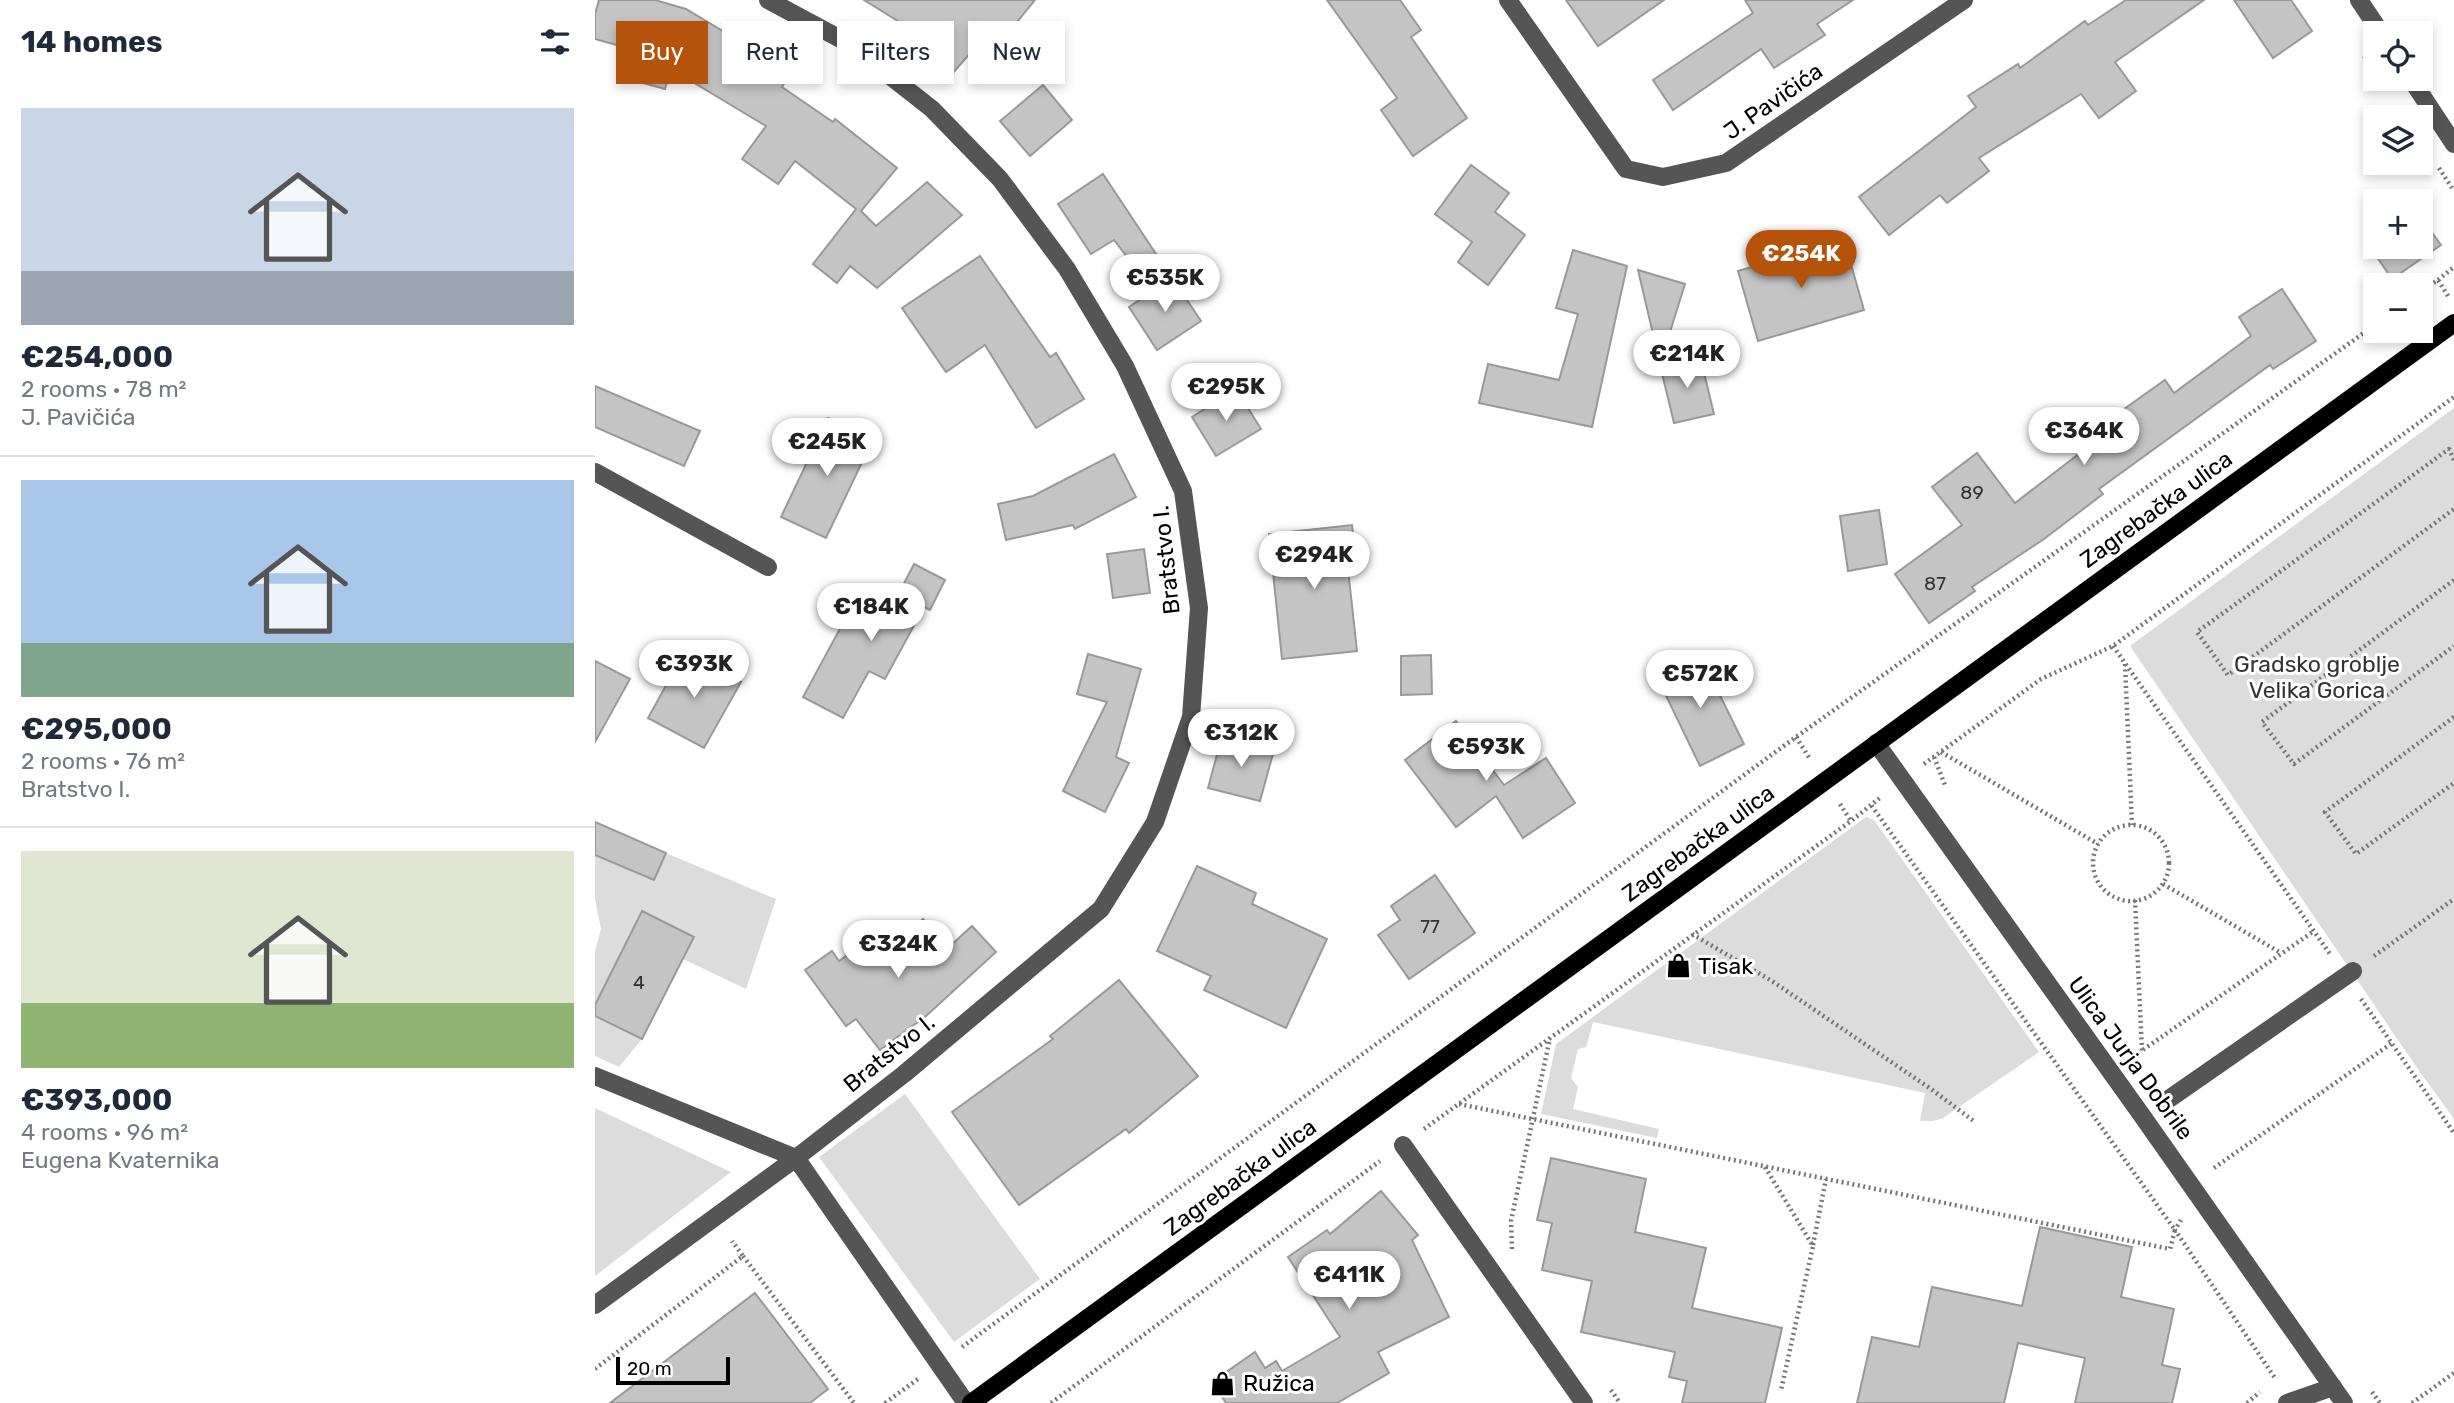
<!DOCTYPE html>
<html lang="en">
<head>
<meta charset="utf-8">
<style>
	:root { --surface:#fff; --page:#f2f2f3; --text:#1f2937; --muted:#747a83; --line:#e0e1e3; --accent:#b45309 }
	body { margin:0; font-family:Rubik,sans-serif; background:var(--page); color:var(--text); height:100vh; display:flex; flex-direction:column; font-size:26px; white-space:nowrap }
	* { box-sizing:border-box; margin:0 }
	p { font-size:23px; color:var(--muted) }
	.icon { flex:none; width:38px; height:38px; fill:none; stroke:currentColor; stroke-width:2; stroke-linecap:round; stroke-linejoin:round }
	.map { position:relative; flex:1; overflow:hidden }
	.details { display:flex; flex-direction:column; background:var(--surface); width:595px }
	.details>* { flex:none }
	.guide { position:absolute; left:21px; top:21px; width:665px; height:63px; display:flex; gap:14px }
	.buttons { position:absolute; left:1768px; top:21px; display:grid; gap:14px }
	.buttons a { display:grid; place-items:center; width:70px; height:70px; border-radius:0px; background:var(--surface); box-shadow:0 4px 10px #0003; font-size:35px }
	.scale { position:absolute; left:21px; bottom:18px; width:114px; box-sizing:border-box; padding-left:7px; border:4px solid #000; border-top:0; font-size:19px; line-height:24px; white-space:nowrap; color:#000; -webkit-text-stroke:5px #fff; paint-order:stroke }
	.price { position:absolute; translate:-50% -60px; padding:0 16px; border-radius:24px; background:#fff; color:#222; font-size:23px; line-height:46px; filter:drop-shadow(0 2px 4px #0008) }
	.price::after { content:''; position:absolute; left:50%; top:42px; width:21px; height:16px; margin-left:-10px; background:inherit; clip-path:polygon(0 0,100% 0,50% 100%) }
	.price.active { background:var(--accent); color:#fff }
	ul { padding:0; list-style:none }
	li { display:grid; align-content:center; gap:14px; height:371px; padding:0 21px }
	li+li { border-top:2px solid var(--line) }
	li span { display:grid; place-items:center; height:217px; border-radius:0px; color:#555 }
	li>.icon { margin-inline-start:auto }
	span .icon { width:126px; height:126px; fill:#fffc; stroke-width:1 }
	li b { font-size:30px }
	h2 { display:flex; justify-content:space-between; align-items:center; height:84px; padding:0 21px; font-size:30px }
	.chip { padding:0 24px; border-radius:0px; background:var(--surface); box-shadow:0 4px 10px #0003; font-size:24px; line-height:63px }
	.chip.active { background:var(--accent); color:#fff }
	main { display:flex; flex:1; min-height:0 }
	.map>svg:first-child { display:block }
	.green { fill:#dcdcdc }
	.building { fill:#c4c4c4; stroke:#999; stroke-width:2 }
	.lines { fill:none; stroke-linecap:round; stroke-linejoin:round }
	.path { stroke:#777; stroke-width:4.5; stroke-dasharray:2 3.5; stroke-linecap:butt }
	.minor { stroke:#555; stroke-width:18 }
	.major { stroke:#000; stroke-width:18 }
	.labels { text-anchor:middle; stroke-width:6; stroke-linejoin:round; paint-order:stroke }
	.number-label { font-size:19px; fill:#313131 }
	.street-label { font-size:23px; fill:#000; stroke:#fff }
	.park-label { font-size:23px; fill:#333; stroke:#fff }
	.poi-label { font-size:23px; fill:#000; stroke:#fff; text-anchor:start }
</style>
</head>
<body>
<main>
<section class="details">
<h2>14 homes<svg class="icon" aria-label="filters" viewBox="0 0 24 24"><path d="M4 7h16M4 17h16"/><circle cx="9" cy="7" r="2"/><circle cx="15" cy="17" r="2"/></svg></h2>
<ul>
<li><span style="background:linear-gradient(#c9d6e8 75%,#9aa5b1 0)"><svg class="icon" aria-label="home" viewBox="0 0 24 24"><path d="M3 11l9-7 9 7M6 9v11h12V9"/></svg></span><div><b>€254,000</b><p>2 rooms · 78 m²</p><p>J. Pavičića</p></div></li>
<li><span style="background:linear-gradient(#a9c7e8 75%,#7fa58c 0)"><svg class="icon" aria-label="home" viewBox="0 0 24 24"><path d="M3 11l9-7 9 7M6 9v11h12V9"/></svg></span><div><b>€295,000</b><p>2 rooms · 76 m²</p><p>Bratstvo I.</p></div></li>
<li><span style="background:linear-gradient(#dfe7d0 70%,#8fb573 0)"><svg class="icon" aria-label="home" viewBox="0 0 24 24"><path d="M3 11l9-7 9 7M6 9v11h12V9"/></svg></span><div><b>€393,000</b><p>4 rooms · 96 m²</p><p>Eugena Kvaternika</p></div></li>
</ul>
</section>
<div class="map">
<svg width="1859" height="1403" viewBox="0 0 1859 1403">
	<rect width="100%" height="100%" fill="#fff"/>
	<g class="green">
		<polygon points="1859,408 1859,1119 1820,1065 1535,646"/>
		<polygon points="1271,817 1279,820 1444,1052 1348,1118 1338,1121 1325,1121 1330,1093 998,1022 992,1044 991,1047 983,1049 976,1078 983,1087 978,1109 1064,1129 1062,1138 946,1114 961,1044"/>
		<polygon points="71,853 181,899 151,989 88,959 47,1039 24,1067 0,1056 0,951 6,929 0,899 0,855 58,880"/>
		<polygon points="310,1094 445,1279 359,1342 224,1157"/>
		<polygon points="0,1108 136,1172 0,1276"/>
	</g>
	<g class="building">
		<polygon points="4,0 60,0 91,9 196,72 187,87 238,122 240,119 302,168 266,211 281,226 332,182 367,215 282,288 255,266 242,283 218,264 261,209 200,161 183,184 147,159 171,126 76,69 70,89 41,81 50,53 0,39 0,14"/>
		<polygon points="269,0 440,0 409,38 397,28 357,74 310,34 314,28"/>
		<polygon points="732,0 805,0 826,30 816,37 872,118 818,156 786,110 802,98"/>
		<polygon points="971,0 1069,0 1003,46"/>
		<polygon points="1150,0 1258,0 1222,24 1230,35 1179,68 1166,49 1078,110 1058,80 1158,13"/>
		<polygon points="1531,0 1609,0 1520,62 1541,91 1504,118 1486,94 1384,158 1394,171 1352,203 1345,195 1294,235 1264,197 1381,107 1373,96 1423,64 1425,68 1490,21 1493,25"/>
		<polygon points="1639,0 1696,0 1717,31 1678,58"/>
		<polygon points="448,85 477,120 435,156 405,121"/>
		<polygon points="876,165 914,193 900,212 930,235 893,285 863,262 877,242 840,214"/>
		<polygon points="508,174 575,275 556,288 519,240 496,254 463,204"/>
		<polygon points="1825,216 1846,245 1797,279 1771,241 1780,235 1780,247 1825,247"/>
		<polygon points="1249,240 1269,310 1163,341 1143,271"/>
		<polygon points="978,250 1032,266 997,427 884,403 893,364 964,380 983,314 961,308"/>
		<polygon points="385,256 455,357 461,353 489,399 441,428 390,345 351,372 307,308"/>
		<polygon points="1043,270 1090,284 1065,364"/>
		<polygon points="577,278 606,321 562,350 534,307"/>
		<polygon points="1687,289 1721,341 1678,369 1675,365 1504,489 1508,494 1449,539 1377,587 1380,591 1334,623 1300,574 1367,525 1337,487 1382,453 1420,503 1520,426 1515,419 1570,380 1579,393 1656,336 1644,317"/>
		<polygon points="1105,356 1119,414 1079,423 1065,365"/>
		<polygon points="0,386 105,431 89,466 0,427"/>
		<polygon points="641,389 666,429 621,456 597,417"/>
		<polygon points="233,418 278,439 231,538 186,517"/>
		<polygon points="519,454 541,497 480,529 478,525 411,540 403,504 438,496"/>
		<polygon points="1284,510 1292,564 1253,571 1245,516"/>
		<polygon points="757,525 762,568 753,569 762,651 687,659 674,534"/>
		<polygon points="549,549 555,593 518,598 512,554"/>
		<polygon points="319,564 350,580 335,610 329,607 290,679 274,671 248,718 208,697 261,599 292,616"/>
		<polygon points="90,651 146,682 109,748 53,718"/>
		<polygon points="1104,653 1149,744 1105,766 1061,675"/>
		<polygon points="493,654 546,669 521,757 534,763 510,812 468,791 512,702 482,694"/>
		<polygon points="836,655 837,694 806,695 806,656"/>
		<polygon points="0,661 35,679 0,742"/>
		<polygon points="861,721 909,785 951,758 980,803 928,838 901,796 861,827 810,760"/>
		<polygon points="627,736 679,750 665,801 613,788"/>
		<polygon points="0,822 71,853 59,880 0,855"/>
		<polygon points="602,866 661,893 657,904 732,939 691,1028 609,990 616,976 562,951"/>
		<polygon points="840,875 880,933 814,979 783,935 805,920 796,906"/>
		<polygon points="47,911 99,937 47,1039 0,1016 0,1005"/>
		<polygon points="328,919 354,947 377,926 401,952 331,1016 285,1050 261,1019 251,1026 210,970 237,951 244,961 274,939 287,957"/>
		<polygon points="524,980 603,1076 534,1133 531,1129 424,1205 357,1112 458,1039 455,1036"/>
		<polygon points="956,1158 1051,1179 1040,1232 1111,1248 1097,1308 1187,1328 1170,1403 1087,1403 1092,1381 1074,1377 1080,1352 986,1332 997,1281 947,1270 957,1223 942,1220"/>
		<polygon points="786,1191 823,1235 817,1240 854,1317 783,1352 794,1373 742,1403 631,1403 617,1382 660,1352 670,1368 681,1361 687,1371 745,1337 693,1257 732,1230 735,1234"/>
		<polygon points="1445,1227 1537,1247 1526,1297 1579,1309 1567,1365 1585,1369 1577,1403 1480,1403 1490,1358 1423,1343 1409,1403 1262,1403 1277,1337 1324,1347 1337,1287 1427,1306"/>
		<polygon points="160,1293 233,1389 215,1403 15,1403"/>
	</g>
	<g class="lines">
		<g class="path">
			<polyline points="1825,43 1835,57"/>
			<polyline points="1769,56 1780,72"/>
			<polyline points="1844,168 1859,191"/>
			<polyline points="1843,280 1859,267"/>
			<polyline points="1825,292 1843,280 1853,296"/>
			<polyline points="1859,460 1854,449 1602,632 1633,675 1859,509"/>
			<polyline points="1859,580 1667,722 1699,764 1859,646"/>
			<polyline points="1518,646 1735,954"/>
			<polyline points="1530,664 1537,825"/>
			<polyline points="1859,717 1730,812 1761,854 1859,783"/>
			<polyline points="1201,737 1215,759"/>
			<polyline points="1346,752 1503,844"/>
			<polyline points="1339,757 1350,785"/>
			<polyline points="1329,764 1446,679 1518,646 1859,397"/>
			<polyline points="1245,804 1256,821"/>
			<circle cx="1536" cy="863" r="38"/>
			<polyline points="1568,884 1686,953"/>
			<polyline points="1540,900 1547,1051"/>
			<polyline points="1097,934 1177,981 1336,1089 1380,1122"/>
			<polyline points="1779,956 1859,899"/>
			<polyline points="1766,999 1859,1133"/>
			<polyline points="1539,1056 1719,931"/>
			<polyline points="864,1104 1575,1249 1580,1230 1276,805"/>
			<polyline points="829,1129 1256,821 1286,797"/>
			<polyline points="1170,1167 1218,1246 1186,1390"/>
			<polyline points="1619,1168 1797,1043"/>
			<polyline points="1586,1220 1580,1230 1680,1378"/>
			<polyline points="1218,1245 1231,1179"/>
			<polyline points="917,1249 916,1221 955,1038"/>
			<polyline points="148,1256 259,1403"/>
			<polyline points="367,1347 1201,737 1780,325"/>
			<polyline points="0,1369 148,1256 137,1241"/>
			<polyline points="1016,1390 1025,1403"/>
			<polyline points="1777,1392 1785,1403"/>
			<polyline points="290,1403 323,1379"/>
			<polyline points="456,1403 785,1161"/>
			<polyline points="1652,1403 1665,1392"/>
			<polyline points="1817,1403 1859,1373"/>
		</g>
		<g class="minor">
			<polyline points="913,0 1031,169 1068,177 1131,163 1369,0"/>
			<polyline points="1764,0 1786,33"/>
			<polyline points="1816,79 1859,144"/>
			<polyline points="0,472 173,567"/>
			<polyline points="1281,743 1548,1117 1749,1403"/>
			<polyline points="0,1076 201,1158 371,1403"/>
			<polyline points="1571,1101 1758,971"/>
			<polyline points="808,1145 989,1403"/>
			<polyline points="0,1305 201,1158 309,1074 506,909 560,822 596,717 604,608 588,491 530,366 472,269 405,179 337,109 253,43 173,0"/>
			<polyline points="1692,1403 1738,1387"/>
		</g>
		<polyline class="major" points="376,1403 1859,323"/>
	</g>
	<defs>
		<symbol id="shop-bare" viewBox="-9 -9 18 18"><path d="M-5-2.5h2.3a2.7 3.5 0 0 1 5.4 0H5L5.5 6h-11ZM-1.5-2.5h3a1.5 2.3 0 0 0-3 0Z" fill="#000" stroke="#fff" stroke-width="2.5" paint-order="stroke"/></symbol>
	</defs>
	<g fill-rule="evenodd">
		<use href="#shop-bare" x="1066" y="948" width="35" height="35"/>
		<use href="#shop-bare" x="610" y="1366" width="35" height="35"/>
	</g>
	<g class="labels">
		<g class="number-label">
			<text x="1377" y="499">89</text>
			<text x="1340" y="590">87</text>
			<text x="835" y="933">77</text>
			<text x="44" y="989">4</text>
		</g>
		<g class="street-label">
			<text transform="translate(1178 101) rotate(-35)" y="8">J. Pavičića</text>
			<text transform="translate(1561 509) rotate(-36)" y="8">Zagrebačka ulica</text>
			<text transform="translate(571 560) rotate(-96)" y="8">Bratstvo I.</text>
			<text transform="translate(1103 843) rotate(-36)" y="8">Zagrebačka ulica</text>
			<text transform="translate(294 1053) rotate(-39)" y="8">Bratstvo I.</text>
			<text transform="translate(1536 1058) rotate(54)" y="8">Ulica Jurja Dobrile</text>
			<text transform="translate(645 1177) rotate(-36)" y="8">Zagrebačka ulica</text>
		</g>
		<g class="park-label">
			<text x="1722" y="672">Gradsko groblje<tspan x="1722" dy="26">Velika Gorica</tspan></text>
		</g>
		<g class="poi-label">
			<text x="1103" y="974">Tisak</text>
			<text x="648" y="1391">Ružica</text>
		</g>
	</g>
</svg>
<div class="buttons">
<a><svg class="icon" aria-label="locate" viewBox="0 0 24 24"><circle cx="12" cy="12" r="6"/><path d="M12 2v4M12 18v4M2 12h4M18 12h4"/></svg></a>
<a><svg class="icon" aria-label="layers" viewBox="0 0 24 24"><path d="M12 4l9 5-9 5-9-5zM3 14l9 5 9-5"/></svg></a>
<a>+</a>
<a>−</a>
</div>
<div class="scale">20 m</div>
<b class="price active" style="left:1206px;top:290px">€254K</b>
<b class="price" style="left:570px;top:314px">€535K</b>
<b class="price" style="left:1092px;top:390px">€214K</b>
<b class="price" style="left:631px;top:423px">€295K</b>
<b class="price" style="left:1489px;top:467px">€364K</b>
<b class="price" style="left:232px;top:478px">€245K</b>
<b class="price" style="left:719px;top:591px">€294K</b>
<b class="price" style="left:276px;top:643px">€184K</b>
<b class="price" style="left:99px;top:700px">€393K</b>
<b class="price" style="left:1105px;top:710px">€572K</b>
<b class="price" style="left:646px;top:769px">€312K</b>
<b class="price" style="left:891px;top:783px">€593K</b>
<b class="price" style="left:303px;top:980px">€324K</b>
<b class="price" style="left:754px;top:1311px">€411K</b>
<div class="guide">
<a class="chip active">Buy</a>
<a class="chip">Rent</a>
<a class="chip">Filters</a>
<a class="chip">New</a>
</div>
</div>
</main>
</body>
</html>
